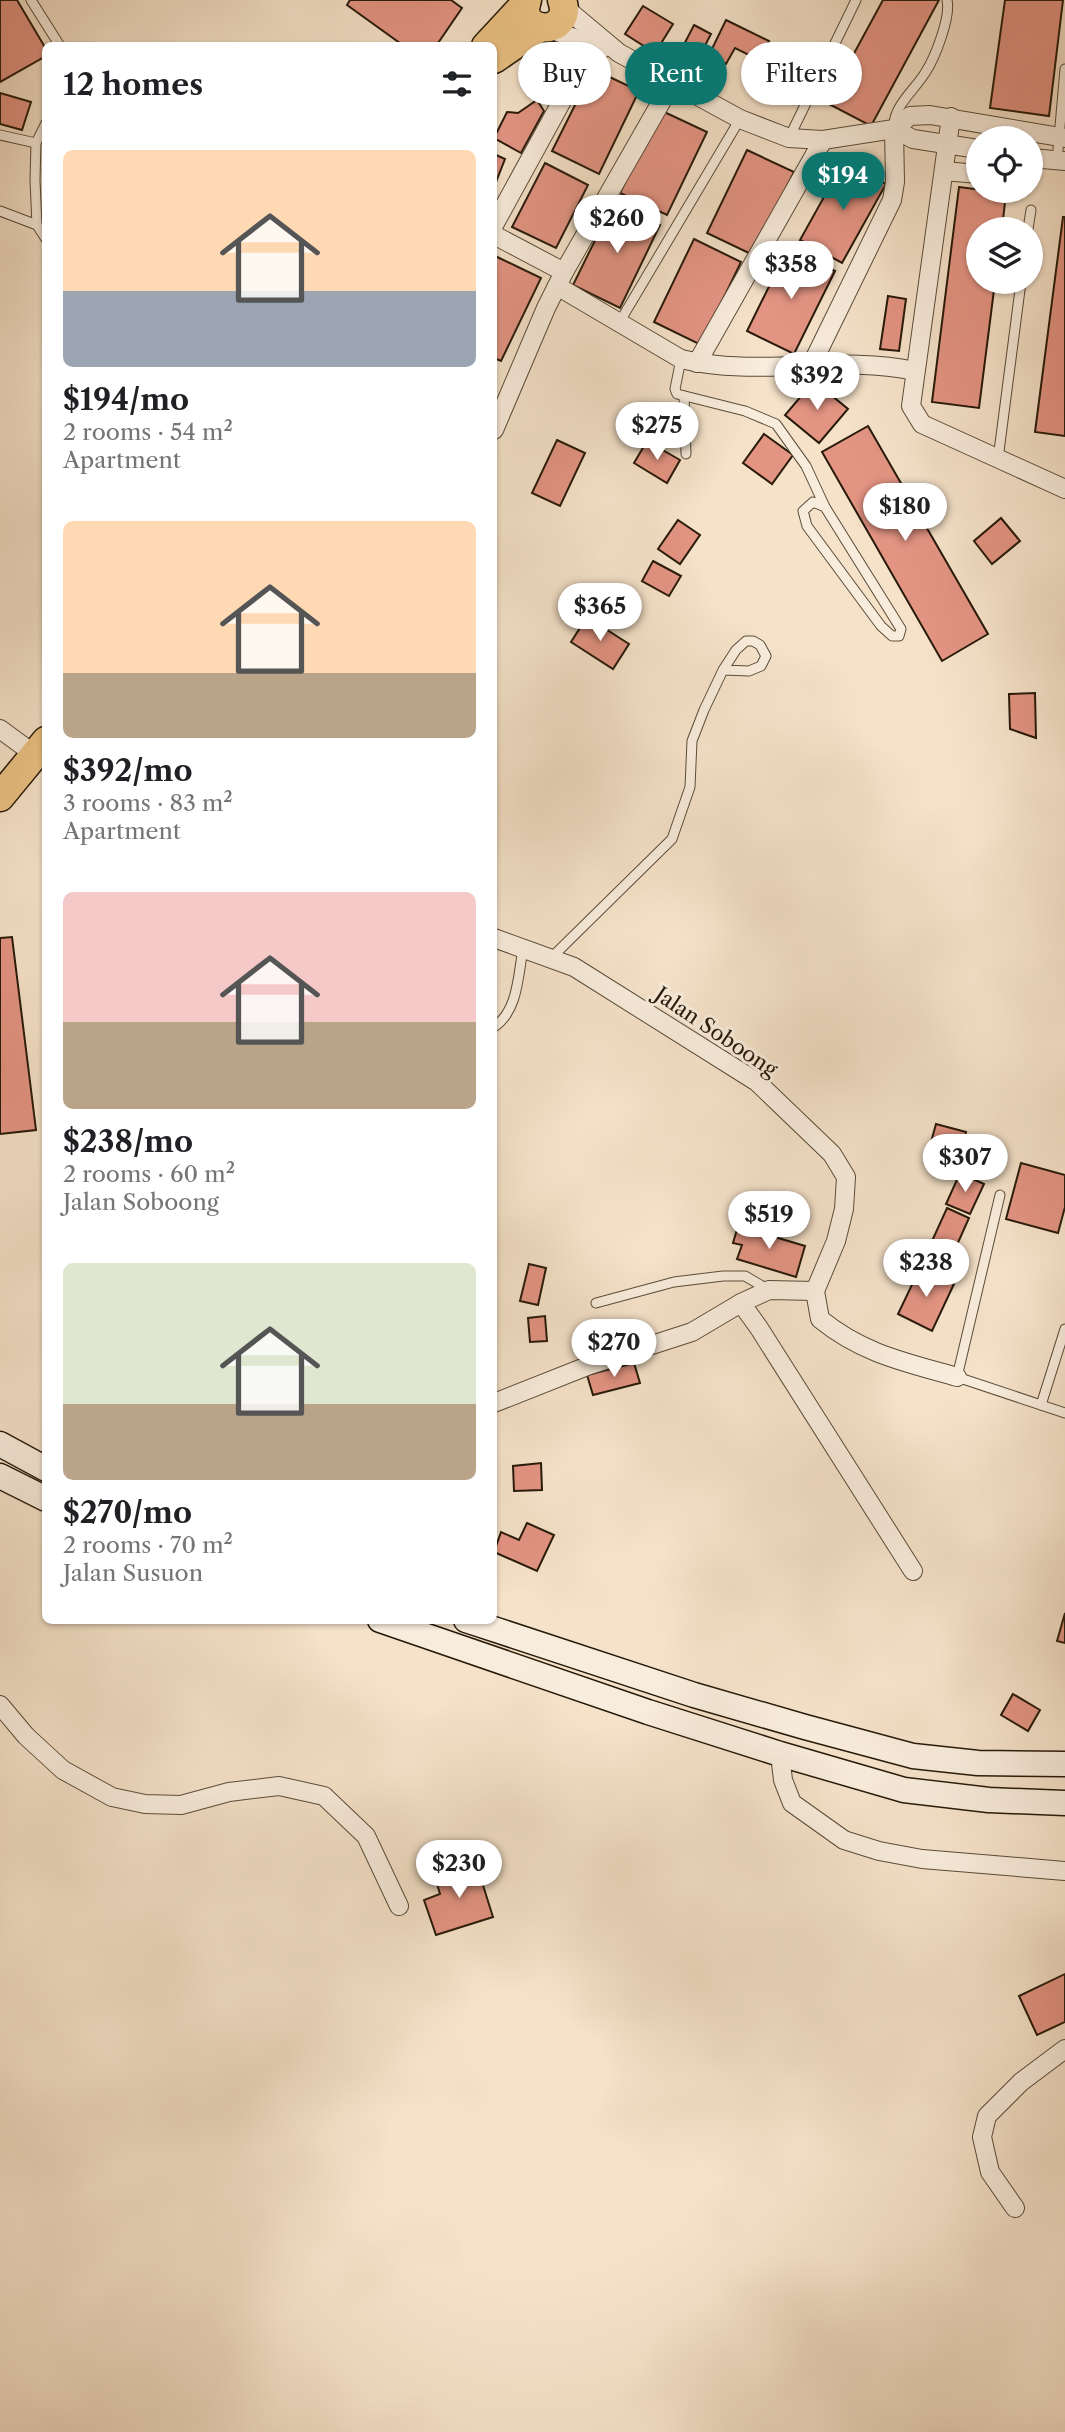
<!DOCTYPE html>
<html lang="en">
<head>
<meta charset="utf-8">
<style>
	:root { --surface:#fff; --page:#f6f6f6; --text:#202124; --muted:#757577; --accent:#0f766e }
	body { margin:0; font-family:"Libre Caslon Text",serif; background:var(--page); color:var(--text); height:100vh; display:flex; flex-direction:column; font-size:26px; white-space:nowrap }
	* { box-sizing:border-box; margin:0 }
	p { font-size:23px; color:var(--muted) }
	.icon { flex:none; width:38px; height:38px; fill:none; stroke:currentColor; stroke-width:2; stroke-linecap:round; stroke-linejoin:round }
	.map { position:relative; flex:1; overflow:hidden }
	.side { position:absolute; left:42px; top:42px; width:455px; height:1582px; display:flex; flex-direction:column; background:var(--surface); border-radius:10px; box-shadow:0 2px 5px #0004 }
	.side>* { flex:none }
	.guide { position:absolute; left:518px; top:42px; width:441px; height:63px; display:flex; gap:14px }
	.fabs { position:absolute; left:966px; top:126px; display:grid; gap:14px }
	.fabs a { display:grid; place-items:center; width:77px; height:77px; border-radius:50%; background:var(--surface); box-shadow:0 2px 5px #0004; font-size:35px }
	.price { position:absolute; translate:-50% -60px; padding:0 16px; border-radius:24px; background:#fff; color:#222; font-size:23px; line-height:46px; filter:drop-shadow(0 2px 4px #0008) }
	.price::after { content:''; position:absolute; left:50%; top:42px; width:21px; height:16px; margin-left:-10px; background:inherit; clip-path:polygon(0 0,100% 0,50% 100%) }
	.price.active { background:var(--accent); color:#fff }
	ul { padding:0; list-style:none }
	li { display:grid; align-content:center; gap:14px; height:371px; padding:0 21px }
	li span { display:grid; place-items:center; height:217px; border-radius:10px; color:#555 }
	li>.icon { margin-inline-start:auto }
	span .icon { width:126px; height:126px; fill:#fffc; stroke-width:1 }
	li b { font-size:30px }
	h2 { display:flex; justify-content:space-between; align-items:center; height:84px; padding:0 21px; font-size:30px }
	.pill { padding:0 24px; border-radius:32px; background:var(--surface); box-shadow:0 2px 5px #0004; font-size:24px; line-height:63px }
	.pill.active { background:var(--accent); color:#fff }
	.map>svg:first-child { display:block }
	.building { fill:#e39483; stroke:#271a09; stroke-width:2 }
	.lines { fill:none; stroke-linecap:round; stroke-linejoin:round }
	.lane-casing { stroke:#5a4c39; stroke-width:11 }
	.street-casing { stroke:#5a4c39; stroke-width:20 }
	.secondary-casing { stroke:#271a09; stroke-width:27 }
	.primary-casing { stroke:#271a09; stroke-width:31 }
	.lane { stroke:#f8ecdc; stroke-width:9 }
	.street { stroke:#f8ecdc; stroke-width:18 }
	.secondary { stroke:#f8ecdc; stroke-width:24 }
	.primary { stroke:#eac184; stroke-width:28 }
	.labels { text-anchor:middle; stroke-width:6; stroke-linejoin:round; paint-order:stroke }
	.street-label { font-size:21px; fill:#271a09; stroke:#f8ecdc }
</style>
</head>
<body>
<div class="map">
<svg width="1065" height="2432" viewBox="0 0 1065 2432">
	<rect width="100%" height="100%" fill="#f5e2c9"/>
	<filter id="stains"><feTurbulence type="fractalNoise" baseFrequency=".00286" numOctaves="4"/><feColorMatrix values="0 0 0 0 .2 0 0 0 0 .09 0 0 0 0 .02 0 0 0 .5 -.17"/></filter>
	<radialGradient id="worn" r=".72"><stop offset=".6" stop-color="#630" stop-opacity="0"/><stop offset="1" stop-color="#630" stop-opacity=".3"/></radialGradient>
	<g class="building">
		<polygon points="0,0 17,0 46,49 46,56 0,82"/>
		<polygon points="350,0 451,0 462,8 436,46 404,46 347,5"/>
		<polygon points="883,0 939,0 871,126 827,103"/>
		<polygon points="1005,0 1063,0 1049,116 990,108"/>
		<polygon points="643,6 673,24 655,53 625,34"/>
		<polygon points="726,20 769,41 759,60 735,48 726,64 709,55"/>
		<polygon points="694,25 711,34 694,67 677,58"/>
		<polygon points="593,69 639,91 599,174 552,151"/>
		<polygon points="0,93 31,102 22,130 0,124"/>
		<polygon points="537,100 544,111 521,153 494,138 507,112 518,113"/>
		<polygon points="660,110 707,132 667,215 620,193"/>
		<polygon points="747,150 794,172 753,255 707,233"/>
		<polygon points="494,154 505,159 494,187"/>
		<polygon points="844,161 886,184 842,263 800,240"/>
		<polygon points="545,163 588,185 556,248 512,227"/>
		<polygon points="959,187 1006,193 1002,229 978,229 978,282 995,282 979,408 932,402"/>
		<polygon points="614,202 660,225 620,308 573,285"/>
		<polygon points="1063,217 1065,217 1065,436 1035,432"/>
		<polygon points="694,239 741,262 701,345 654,322"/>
		<polygon points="788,248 835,271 794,354 747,331"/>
		<polygon points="495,256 541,278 501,361 494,358"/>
		<polygon points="888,296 906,299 899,351 880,349"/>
		<polygon points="814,381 848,409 819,443 785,415"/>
		<polygon points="868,426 988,634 942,661 822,452"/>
		<polygon points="764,434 793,455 772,484 743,463"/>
		<polygon points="557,440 585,453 560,506 532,493"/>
		<polygon points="647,441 680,460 667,483 634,463"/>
		<polygon points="1001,518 1020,541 992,564 974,541"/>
		<polygon points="678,520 700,535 680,564 658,549"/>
		<polygon points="653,561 681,576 669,596 642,581"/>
		<polygon points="587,617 629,644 613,669 571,642"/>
		<polygon points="1035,693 1036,738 1010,729 1009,694"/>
		<polygon points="12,937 36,1130 0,1134 0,938"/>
		<polygon points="936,1124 966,1132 959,1160 928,1153"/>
		<polygon points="970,1137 1000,1144 994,1172 964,1165"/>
		<polygon points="1021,1163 1065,1175 1065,1207 1058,1233 1006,1219"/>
		<polygon points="960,1173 984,1184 970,1214 946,1204"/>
		<polygon points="947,1208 969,1218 952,1256 965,1262 957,1279 922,1263"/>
		<polygon points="738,1226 805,1246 796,1277 737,1259 742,1245 733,1243"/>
		<polygon points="529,1264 546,1268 538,1305 520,1301"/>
		<polygon points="920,1268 954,1284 932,1331 898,1314"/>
		<polygon points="545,1316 547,1341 530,1342 528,1318"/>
		<polygon points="634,1363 640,1383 593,1395 587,1375"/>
		<polygon points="541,1463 542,1490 514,1491 513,1466"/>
		<polygon points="527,1523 554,1535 537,1571 494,1552 501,1532 519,1540"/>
		<polygon points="1065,1613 1065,1643 1057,1641"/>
		<polygon points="1013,1694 1040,1710 1028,1731 1001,1715"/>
		<polygon points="476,1863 493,1917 436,1935 424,1900 440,1894 435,1877"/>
		<polygon points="1065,1974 1065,2022 1037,2035 1019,1996"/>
	</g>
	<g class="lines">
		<defs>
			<g id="lane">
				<polyline points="31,0 60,46"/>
				<polyline points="46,123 36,143 35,180 37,225 46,239"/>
				<path d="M894 129C892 107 914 91 925 73 935 58 951 17 947 0"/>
				<polyline points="0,135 36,143"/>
				<polyline points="789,138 856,0"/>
				<polyline points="1057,161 1065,69"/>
				<polyline points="0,211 37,225"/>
				<polyline points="1028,229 1031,210"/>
				<polyline points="619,323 740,119"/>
				<polyline points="681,359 675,389 677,394 745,411 776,424 806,466 825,507 901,629 899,636 892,636 881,626 807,526 803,511 813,502 825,507"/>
				<polyline points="684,396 686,454"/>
				<polyline points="998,459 1021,282"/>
				<polyline points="551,958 672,839 690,787 692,741 704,710 723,670 736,650 746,641 753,641 760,645 766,656 761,666 749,671 723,670"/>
				<path d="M494 1027C518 1011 518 976 523 949"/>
				<polyline points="1000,1195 957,1377 1065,1413"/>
				<polyline points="596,1303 674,1282 723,1276 745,1276 769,1290"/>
				<polyline points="1041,1405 1065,1329"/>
			</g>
			<g id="street">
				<polyline points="564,7 619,53 740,119 789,138 823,140 894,129 910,116 930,115 1065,138"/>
				<polyline points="548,28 602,49"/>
				<polyline points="951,117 911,406 922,424 1065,489"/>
				<polyline points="894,129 913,139 978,149"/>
				<polyline points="1031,158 1065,161"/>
				<polyline points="944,171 978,174"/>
				<polyline points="494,225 592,46"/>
				<polyline points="494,235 564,272"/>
				<path d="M557 286 681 359C758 378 838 354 915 371"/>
				<polyline points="697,363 823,140"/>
				<polyline points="811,366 892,200 895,182 894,129"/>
				<polyline points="494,430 546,308 564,272 672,83"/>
				<polyline points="0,729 34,754"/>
				<path d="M494 938 574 967 757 1082 832 1154 846 1177 844 1209 836 1241 815 1291 820 1319C863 1354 905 1362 957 1377"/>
				<polyline points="741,1303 759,1328 913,1571"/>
				<polyline points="494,1403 590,1365 692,1332 741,1303 769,1290 815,1291"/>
				<polyline points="0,1705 26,1736 63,1770 112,1797 145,1804 181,1805 229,1792 279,1786 324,1796 366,1836 399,1906"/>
				<polyline points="780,1754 783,1780 792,1803 844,1840 879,1851 922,1859 1065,1871"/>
				<polyline points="1015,2208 990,2172 982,2137 987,2116 1021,2082 1065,2049"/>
			</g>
			<g id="secondary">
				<polyline points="0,1444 46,1469"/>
				<polyline points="0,1476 46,1499"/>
				<polyline points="380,1620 648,1712 780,1754 904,1790 989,1800 1065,1803"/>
				<polyline points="466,1620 694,1695 805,1727 913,1756 978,1763 1065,1764"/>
			</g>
			<g id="primary">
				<path d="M527 0C514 36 575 37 562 0"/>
				<polyline points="486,46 526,3"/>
				<polyline points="494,59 539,28"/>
				<polyline points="0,797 46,741"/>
			</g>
		</defs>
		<use href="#lane" class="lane-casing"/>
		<use href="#street" class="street-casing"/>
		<use href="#secondary" class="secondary-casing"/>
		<use href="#primary" class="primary-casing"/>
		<use href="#lane" class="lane"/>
		<use href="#street" class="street"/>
		<use href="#secondary" class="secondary"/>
		<use href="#primary" class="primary"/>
	</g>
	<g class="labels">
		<g class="street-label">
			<text transform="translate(716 1032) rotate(34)" y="7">Jalan Soboong</text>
		</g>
	</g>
	<rect width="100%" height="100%" filter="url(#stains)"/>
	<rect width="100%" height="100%" fill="url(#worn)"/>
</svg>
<div class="fabs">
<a><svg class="icon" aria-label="locate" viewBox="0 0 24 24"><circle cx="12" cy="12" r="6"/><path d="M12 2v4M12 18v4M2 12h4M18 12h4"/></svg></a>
<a><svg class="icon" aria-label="layers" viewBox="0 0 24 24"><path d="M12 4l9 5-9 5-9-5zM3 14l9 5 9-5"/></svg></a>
</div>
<b class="price active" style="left:843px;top:212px">$194</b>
<b class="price" style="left:617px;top:255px">$260</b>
<b class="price" style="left:791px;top:301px">$358</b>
<b class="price" style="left:817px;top:412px">$392</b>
<b class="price" style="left:657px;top:462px">$275</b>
<b class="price" style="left:905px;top:543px">$180</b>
<b class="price" style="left:600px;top:643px">$365</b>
<b class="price" style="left:965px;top:1194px">$307</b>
<b class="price" style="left:769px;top:1251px">$519</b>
<b class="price" style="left:926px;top:1299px">$238</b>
<b class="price" style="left:614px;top:1379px">$270</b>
<b class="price" style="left:459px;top:1900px">$230</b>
<div class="guide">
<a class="pill">Buy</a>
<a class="pill active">Rent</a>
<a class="pill">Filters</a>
</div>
<section class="side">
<h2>12 homes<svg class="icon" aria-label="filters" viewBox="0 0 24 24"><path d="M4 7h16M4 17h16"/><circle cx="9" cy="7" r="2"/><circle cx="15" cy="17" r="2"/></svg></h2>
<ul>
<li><span style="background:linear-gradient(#ffd9b3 65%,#9aa5b1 0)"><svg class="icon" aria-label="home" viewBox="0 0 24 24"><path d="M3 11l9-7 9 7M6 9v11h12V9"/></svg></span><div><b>$194/mo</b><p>2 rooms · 54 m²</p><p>Apartment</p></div></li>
<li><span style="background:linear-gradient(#ffd9b3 70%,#b9a48a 0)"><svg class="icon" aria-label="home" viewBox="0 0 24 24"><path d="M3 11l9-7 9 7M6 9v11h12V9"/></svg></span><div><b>$392/mo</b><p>3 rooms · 83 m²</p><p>Apartment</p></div></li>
<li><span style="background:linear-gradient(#f6c9c9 60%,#b9a48a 0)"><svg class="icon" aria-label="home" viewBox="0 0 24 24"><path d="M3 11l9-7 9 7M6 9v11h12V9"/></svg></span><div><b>$238/mo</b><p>2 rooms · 60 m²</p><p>Jalan Soboong</p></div></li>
<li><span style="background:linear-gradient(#dfe7d0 65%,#b9a48a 0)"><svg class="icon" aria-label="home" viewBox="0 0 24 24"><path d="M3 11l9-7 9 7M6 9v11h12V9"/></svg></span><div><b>$270/mo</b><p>2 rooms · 70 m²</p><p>Jalan Susuon</p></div></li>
</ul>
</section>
</div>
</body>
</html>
